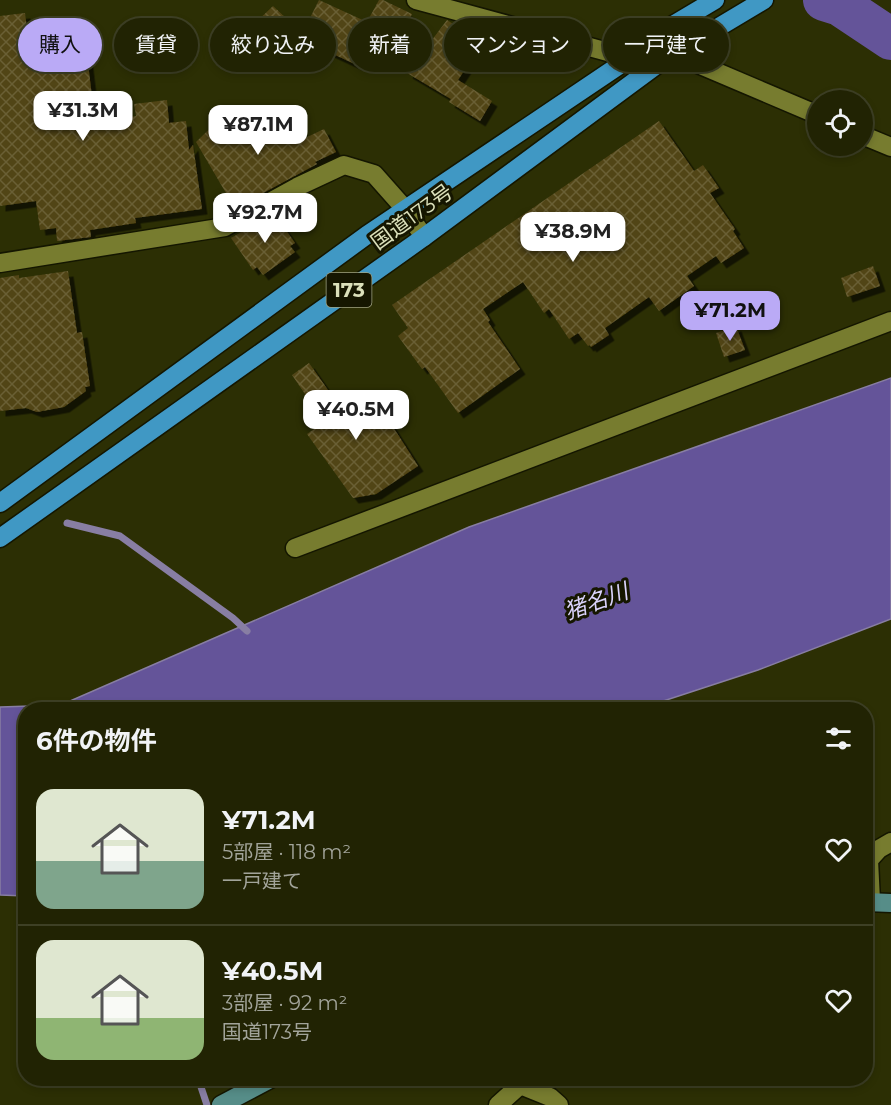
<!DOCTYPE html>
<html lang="ja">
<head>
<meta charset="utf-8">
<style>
	:root { --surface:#212303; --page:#2d2f12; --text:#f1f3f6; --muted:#a2a49a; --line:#3e4025; --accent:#baaaf6 }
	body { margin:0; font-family:Montserrat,"Noto Sans JP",sans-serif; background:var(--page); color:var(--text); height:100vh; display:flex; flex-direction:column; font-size:22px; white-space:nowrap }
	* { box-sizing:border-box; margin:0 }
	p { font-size:20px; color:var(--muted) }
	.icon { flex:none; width:33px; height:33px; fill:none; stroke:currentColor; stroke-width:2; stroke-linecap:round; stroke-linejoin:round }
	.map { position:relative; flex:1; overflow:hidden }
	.panel { position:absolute; left:18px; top:702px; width:855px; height:384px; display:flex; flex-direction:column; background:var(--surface); border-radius:24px; box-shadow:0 3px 9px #0003,0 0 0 2px var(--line) }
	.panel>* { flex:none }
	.hud { position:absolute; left:18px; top:18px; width:855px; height:54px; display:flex; gap:12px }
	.tools { position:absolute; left:807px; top:90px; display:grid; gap:12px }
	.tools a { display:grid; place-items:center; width:66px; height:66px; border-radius:50%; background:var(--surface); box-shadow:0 3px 9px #0003,0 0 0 2px var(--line); font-size:30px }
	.price { position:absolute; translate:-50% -51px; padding:0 14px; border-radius:12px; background:#fff; color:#222; font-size:20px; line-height:39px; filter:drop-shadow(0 2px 3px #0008) }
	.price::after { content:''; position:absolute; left:50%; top:36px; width:18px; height:14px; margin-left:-9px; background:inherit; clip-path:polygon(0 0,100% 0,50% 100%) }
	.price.current { background:var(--accent); color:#111 }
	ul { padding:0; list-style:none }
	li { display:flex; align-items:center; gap:18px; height:150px; padding:0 18px }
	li+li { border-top:2px solid var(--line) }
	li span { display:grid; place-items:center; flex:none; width:168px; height:120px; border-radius:18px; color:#555 }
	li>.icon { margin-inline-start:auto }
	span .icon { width:72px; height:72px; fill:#fffc; stroke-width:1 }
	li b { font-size:26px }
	h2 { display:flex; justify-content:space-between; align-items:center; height:72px; padding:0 18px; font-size:26px }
	.tag { padding:0 21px; border-radius:27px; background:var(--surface); box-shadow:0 3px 9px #0003,0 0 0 2px var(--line); font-size:21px; line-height:54px }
	.tag.current { background:var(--accent); color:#111 }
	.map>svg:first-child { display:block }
	.water { fill:#645499; stroke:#887ea3; stroke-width:1.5 }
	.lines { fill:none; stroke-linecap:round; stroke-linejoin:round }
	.stream { stroke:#887ea3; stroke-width:7 }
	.river { stroke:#645499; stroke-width:42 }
	.building { fill:url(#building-cross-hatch); filter:url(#shadow) }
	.minor-casing { stroke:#141601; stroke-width:21 }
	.major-casing { stroke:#141601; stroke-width:21 }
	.highway-casing { stroke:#141601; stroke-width:21 }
	.minor { stroke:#777c2f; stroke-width:18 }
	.major { stroke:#568d88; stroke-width:18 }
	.highway { stroke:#4098c4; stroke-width:18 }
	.labels { text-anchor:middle; stroke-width:6; stroke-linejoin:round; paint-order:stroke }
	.shield { fill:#151600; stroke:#a0a382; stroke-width:1.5 }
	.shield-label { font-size:20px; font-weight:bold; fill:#dbe0ba }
	.street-label { font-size:21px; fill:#dbe0ba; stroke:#151600 }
	.water-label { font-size:22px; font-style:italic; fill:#dbd4fc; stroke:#151600 }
</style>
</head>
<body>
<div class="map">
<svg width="891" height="1105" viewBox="0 0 891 1105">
	<defs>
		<pattern id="building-cross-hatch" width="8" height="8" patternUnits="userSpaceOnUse" patternTransform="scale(1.5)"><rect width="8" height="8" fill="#514416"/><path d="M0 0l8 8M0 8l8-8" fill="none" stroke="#695f36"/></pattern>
		<filter id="shadow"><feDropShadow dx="5.5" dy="5.5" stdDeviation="0" flood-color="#0009"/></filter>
	</defs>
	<rect width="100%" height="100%" fill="#2c2f04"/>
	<polygon class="water" points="891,378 891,619 758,670 639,709 26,710 25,896 0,895 0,707 61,705 469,527"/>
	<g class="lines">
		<g class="stream">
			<polyline points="67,523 120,536 233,618 247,631"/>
			<polyline points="198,1078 207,1105"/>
		</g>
		<polyline class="river" points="824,0 840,5 891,39"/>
	</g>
	<g class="building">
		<polygon points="319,0 367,22 379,0 383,0 412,14 388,62 365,48 357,65 296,37 305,18 309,20"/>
		<polygon points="273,6 287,19 265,40 251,27"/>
		<polygon points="25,13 28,37 84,31 95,121 136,116 134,104 167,100 169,123 186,121 189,150 193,145 202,209 135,218 136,223 90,230 91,237 57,241 56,228 40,230 36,201 0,206 0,16"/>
		<polygon points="447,20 464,31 455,46 473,57 458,80 492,101 480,121 449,102 451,99 407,73"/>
		<polygon points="234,105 255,130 259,128 267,142 298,128 303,139 324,129 336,152 315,162 317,164 243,204 233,205 196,142"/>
		<polygon points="659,121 694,171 703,165 719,188 710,193 735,229 733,231 744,248 721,263 716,256 687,276 694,286 659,311 649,297 605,328 609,335 591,347 590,345 588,346 578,333 569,339 549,309 544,313 523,282 483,309 490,320 488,322 520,369 458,413 425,367 422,369 398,336 408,328 392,305"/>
		<polygon points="274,213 295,243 290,246 295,252 263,275 257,267 253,270 231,238"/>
		<polygon points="873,266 880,286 847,297 841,278"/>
		<polygon points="68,271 77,333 82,332 90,386 85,387 86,391 64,407 37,412 26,408 0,411 0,278 19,275 19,278"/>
		<polygon points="736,326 745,350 724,357 716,333"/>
		<polygon points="309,363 349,420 377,402 418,466 376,494 353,498 307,434 324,422 292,375"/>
	</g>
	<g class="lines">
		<defs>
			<g id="minor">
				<polyline points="416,0 630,58 662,61"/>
				<polyline points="698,64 818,115"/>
				<polyline points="862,135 891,147"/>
				<polyline points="0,263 225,227 297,187 344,165 374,174 405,209 424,237"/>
				<polyline points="295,548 891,321"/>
				<polyline points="871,901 869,860 879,849 891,842"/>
				<polyline points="520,1085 550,1097 559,1105"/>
				<polyline points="498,1105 520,1085 523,1078"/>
			</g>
			<g id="major">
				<polyline points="866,902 891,903"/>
				<polyline points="221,1105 272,1078"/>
			</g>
			<g id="highway">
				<polyline points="0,503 367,235 630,58 673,25 715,0"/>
				<polyline points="0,538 424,237 662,61 764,0"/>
			</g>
		</defs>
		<use href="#minor" class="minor-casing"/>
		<use href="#major" class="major-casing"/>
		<use href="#highway" class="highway-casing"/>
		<use href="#minor" class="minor"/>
		<use href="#major" class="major"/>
		<use href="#highway" class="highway"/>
	</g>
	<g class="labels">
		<rect class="shield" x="326.5" y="273" width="45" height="34" rx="4.5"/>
		<g class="shield-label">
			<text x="349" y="297">173</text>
		</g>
		<g class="street-label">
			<text transform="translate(412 217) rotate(-36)" y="7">国道173号</text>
		</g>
		<g class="water-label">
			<text transform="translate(596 601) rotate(-20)" y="8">猪名川</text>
		</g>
	</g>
</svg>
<div class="tools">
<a><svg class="icon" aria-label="locate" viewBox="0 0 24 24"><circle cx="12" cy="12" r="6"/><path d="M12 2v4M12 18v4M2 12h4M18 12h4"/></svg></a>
</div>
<b class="price" style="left:83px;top:142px">¥31.3M</b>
<b class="price" style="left:258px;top:156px">¥87.1M</b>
<b class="price" style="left:265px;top:244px">¥92.7M</b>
<b class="price" style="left:573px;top:263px">¥38.9M</b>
<b class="price current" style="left:730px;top:342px">¥71.2M</b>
<b class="price" style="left:356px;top:441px">¥40.5M</b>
<div class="hud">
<a class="tag current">購入</a>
<a class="tag">賃貸</a>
<a class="tag">絞り込み</a>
<a class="tag">新着</a>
<a class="tag">マンション</a>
<a class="tag">一戸建て</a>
</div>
<section class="panel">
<h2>6件の物件<svg class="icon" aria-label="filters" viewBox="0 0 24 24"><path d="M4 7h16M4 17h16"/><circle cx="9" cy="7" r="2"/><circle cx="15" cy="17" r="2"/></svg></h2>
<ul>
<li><span style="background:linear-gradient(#dfe7d0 60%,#7fa58c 0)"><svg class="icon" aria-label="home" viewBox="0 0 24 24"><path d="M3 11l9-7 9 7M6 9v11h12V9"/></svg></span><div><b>¥71.2M</b><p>5部屋 · 118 m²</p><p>一戸建て</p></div><svg class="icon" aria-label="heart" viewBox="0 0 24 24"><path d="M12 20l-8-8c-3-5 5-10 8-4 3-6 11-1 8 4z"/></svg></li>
<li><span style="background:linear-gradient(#dfe7d0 65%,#8fb573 0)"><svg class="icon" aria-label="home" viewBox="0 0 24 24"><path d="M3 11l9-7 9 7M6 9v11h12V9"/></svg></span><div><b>¥40.5M</b><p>3部屋 · 92 m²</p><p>国道173号</p></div><svg class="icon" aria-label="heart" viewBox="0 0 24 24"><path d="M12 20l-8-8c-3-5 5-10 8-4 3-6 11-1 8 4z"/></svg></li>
</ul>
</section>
</div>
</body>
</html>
